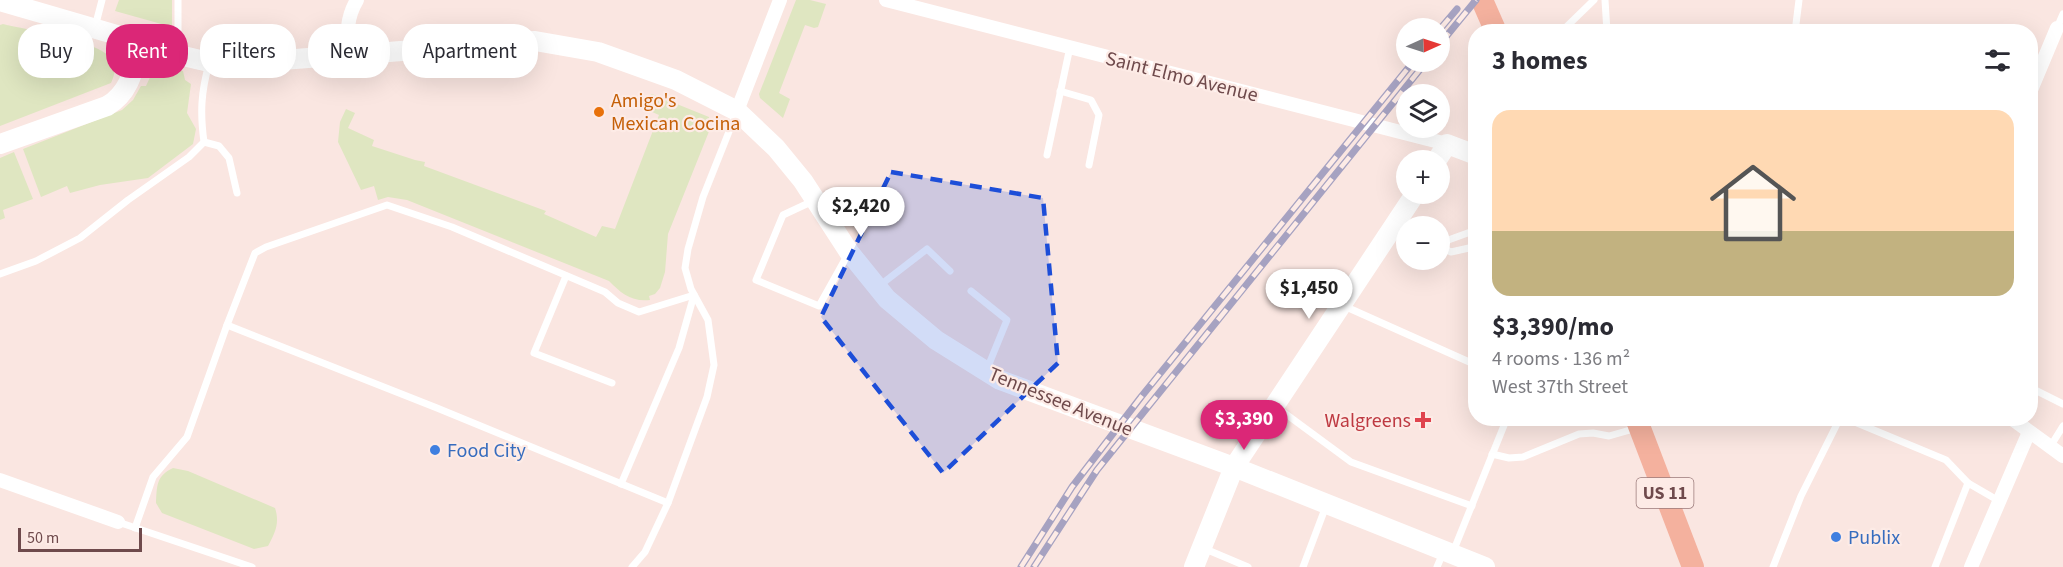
<!DOCTYPE html>
<html lang="en">
<head>
<meta charset="utf-8">
<style>
	:root { --surface:#fff; --page:#f2f2f3; --text:#2b2b33; --muted:#7c7c81; --line:#e1e1e2; --accent:#db2777 }
	body { margin:0; font-family:"Source Sans 3",sans-serif; background:var(--page); color:var(--text); height:100vh; display:flex; flex-direction:column; font-size:22px; white-space:nowrap }
	* { box-sizing:border-box; margin:0 }
	p { font-size:20px; color:var(--muted) }
	.icon { flex:none; width:33px; height:33px; fill:none; stroke:currentColor; stroke-width:2; stroke-linecap:round; stroke-linejoin:round }
	.map { position:relative; flex:1; overflow:hidden }
	.side { position:absolute; left:1468px; top:24px; width:570px; height:402px; display:flex; flex-direction:column; background:var(--surface); border-radius:24px; box-shadow:0 6px 24px #0002 }
	.side>* { flex:none }
	.hud { position:absolute; left:18px; top:24px; width:570px; height:54px; display:flex; gap:12px }
	.needle { width:39px; rotate:87deg }
	.buttons { position:absolute; left:1396px; top:18px; display:grid; gap:12px }
	.buttons a { display:grid; place-items:center; width:54px; height:54px; border-radius:50%; background:var(--surface); box-shadow:0 6px 24px #0002; font-size:30px }
	.scale { position:absolute; left:18px; bottom:15px; width:124px; box-sizing:border-box; padding-left:6px; border:3px solid #6f4a4c; border-top:0; font-size:16px; line-height:21px; white-space:nowrap; color:#6f4a4c; -webkit-text-stroke:4px #fdebe6; paint-order:stroke }
	.price { position:absolute; translate:-50% -51px; padding:0 14px; border-radius:21px; background:#fff; color:#222; font-size:20px; line-height:39px; filter:drop-shadow(0 2px 3px #0008) }
	.price::after { content:''; position:absolute; left:50%; top:36px; width:18px; height:14px; margin-left:-9px; background:inherit; clip-path:polygon(0 0,100% 0,50% 100%) }
	.price.current { background:var(--accent); color:#fff }
	ul { padding:0; list-style:none }
	li { display:grid; align-content:center; gap:12px; height:318px; padding:0 24px }
	li+li { border-top:2px solid var(--line) }
	li span { display:grid; place-items:center; height:186px; border-radius:18px; color:#555 }
	li>.icon { margin-inline-start:auto }
	span .icon { width:108px; height:108px; fill:#fffc; stroke-width:1 }
	li b { font-size:26px }
	h2 { display:flex; justify-content:space-between; align-items:center; height:72px; padding:0 24px; font-size:26px }
	.pill { padding:0 21px; border-radius:24px; background:var(--surface); box-shadow:0 6px 24px #0002; font-size:21px; line-height:54px }
	.pill.current { background:var(--accent); color:#fff }
	.map>svg:first-child { display:block }
	.green { fill:#dfe6c1 }
	.lines { fill:none; stroke-linecap:round; stroke-linejoin:round }
	.lane { stroke:#fff; stroke-width:7 }
	.street { stroke:#fff; stroke-width:14 }
	.secondary { stroke:#fff; stroke-width:20 }
	.primary { stroke:#f4b19e; stroke-width:22 }
	.rail-casing { stroke:#a6a2c1; stroke-width:7 }
	.rail { stroke:#fdebe6; stroke-width:4.5; stroke-dasharray:14; stroke-linecap:butt }
	.marked { fill:#1d4ed8; fill-opacity:0.2; stroke:#1d4ed8; stroke-width:4.5; stroke-dasharray:12 8; stroke-linejoin:round }
	.food-dot { fill:#e8710a; stroke:#fdebe6; stroke-width:2 }
	.health-dot { fill:#e0444e; stroke:#fdebe6; stroke-width:2 }
	.shop-dot { fill:#3f7fe0; stroke:#fdebe6; stroke-width:2 }
	.labels { text-anchor:middle; stroke-width:4.5; stroke-linejoin:round; paint-order:stroke }
	.shield { fill:#fdebe6; stroke:#9a7a7a; stroke-width:1.5 }
	.shield-label { font-size:18px; font-weight:bold; fill:#6f4a4c }
	.street-label { font-size:20px; fill:#6f4a4c; stroke:#fdebe6 }
	.food-label { font-size:20px; fill:#c56008; stroke:#fdebe6; text-anchor:start }
	.health-label { font-size:20px; fill:#be3a42; stroke:#fdebe6; text-anchor:end }
	.shop-label { font-size:20px; fill:#366cbe; stroke:#fdebe6; text-anchor:start }
</style>
</head>
<body>
<div class="map">
<svg width="2063" height="567" viewBox="0 0 2063 567">
	<rect width="100%" height="100%" fill="#fae6e1"/>
	<g class="green">
		<polygon points="119,0 172,0 172,27 115,11"/>
		<polygon points="796,0 810,0 826,4 818,27 814,28 805,25 779,93 790,99 783,118 760,98 759,94"/>
		<path d="M3 24C27 30 95 40 110 57 117 66 115 74 111 83L0 126V25Z"/>
		<polygon points="168,68 183,71 185,80 191,84 187,113 196,129 193,144 148,178 100,185 70,193 67,186 41,197 23,149 122,110 133,100 141,86 146,86 152,73"/>
		<path d="M652 94 709 117 710 129 668 234 665 272 660 288 655 294 649 296 650 300C631 302 621 293 609 281L407 200 388 197 378 200 374 186 361 190 338 142 340 122 346 109 355 113 348 128 374 140 372 146 415 160 425 162 424 166 546 211 544 214 596 237 602 226 615 229 659 115 643 108 647 97Z"/>
		<polygon points="14,152 33,199 3,210 5,218 0,220 0,158"/>
		<path d="M173 468 188 471 275 508C280 523 275 533 268 546L254 549 162 513 156 503C157 486 156 476 173 468Z"/>
	</g>
	<g class="lines">
		<g class="lane">
			<polyline points="178,0 178,52"/>
			<polyline points="1605,0 1607,32"/>
			<polyline points="95,27 102,0"/>
			<polyline points="2057,28 2063,14"/>
			<polyline points="1561,32 1594,0"/>
			<polyline points="1795,32 1799,0"/>
			<polyline points="1060,91 1091,100 1099,115 1089,165"/>
			<polyline points="204,142 219,146 229,158 237,193"/>
			<polyline points="1047,155 1070,47"/>
			<polyline points="813,201 783,215 756,280 819,306 848,254"/>
			<polyline points="1440,243 1476,230"/>
			<polyline points="1440,247 1451,252 1469,248"/>
			<path d="M0 274 36 261 80 238 128 200 189 157 204 142C200 113 201 92 209 64"/>
			<polyline points="566,276 534,353 612,383"/>
			<polyline points="879,286 927,249 950,271"/>
			<polyline points="971,291 1007,320 987,369"/>
			<polyline points="1344,306 1476,365"/>
			<polyline points="227,325 437,408 668,503"/>
			<polyline points="2031,388 2063,404"/>
			<polyline points="1275,406 1351,462 1472,506"/>
			<polyline points="1845,418 1946,460 1968,483"/>
			<polyline points="2050,447 2063,426"/>
			<polyline points="1492,454 1509,458 1523,457 1579,434 1593,433 1609,436 1637,428"/>
			<polyline points="621,484 679,348 694,295"/>
			<polyline points="118,522 252,567"/>
			<polyline points="135,528 153,477 187,437 227,325 255,253 266,247 387,205 452,227 605,292 618,303 639,312 694,295"/>
			<polyline points="1203,548 1248,567"/>
			<polyline points="1453,552 1507,418"/>
			<polyline points="632,567 645,552 668,503 707,397 714,365 708,320 691,289 685,268 688,249 703,197 736,114"/>
			<polyline points="1303,567 1326,506"/>
			<polyline points="1437,567 1443,553"/>
			<polyline points="1773,567 1801,496 1840,418"/>
			<polyline points="1935,567 1968,483 1999,501"/>
		</g>
		<g class="street">
			<polyline points="886,0 1447,144"/>
			<path d="M348 56C347 35 346 18 357 0"/>
			<polyline points="2031,90 2057,28"/>
			<polyline points="737,111 780,0"/>
			<polyline points="2011,418 2063,456"/>
			<polyline points="0,480 118,522"/>
			<polyline points="1971,567 2029,432"/>
		</g>
		<g class="secondary">
			<polyline points="0,1 141,42 170,53 209,62 255,62 535,41 598,52 676,80 737,111 776,148 803,181 849,252 887,299 936,340 1000,380 1234,467 1485,567"/>
			<path d="M0 144 107 106C131 92 134 67 141 42"/>
			<polyline points="1437,160 1447,144 1476,155"/>
			<polyline points="1194,567 1234,467 1415,194"/>
		</g>
		<g class="primary">
			<polyline points="1482,0 1496,32"/>
			<polyline points="1636,418 1693,567"/>
		</g>
		<defs>
			<g id="rail">
				<polyline points="1440,29 1457,9"/>
				<polyline points="1440,44 1476,0"/>
				<polyline points="1021,567 1072,487 1141,397 1413,62"/>
				<polyline points="1034,567 1097,470 1426,62"/>
			</g>
		</defs>
		<use href="#rail" class="rail-casing"/>
		<use href="#rail" class="rail"/>
	</g>
	<path class="marked" d="M891 172 1043 198 1058 363 943 473 821 317Z"/>
	<circle class="food-dot" cx="599" cy="112" r="6"/>
	<path class="health-dot" d="M1420 411h6v6h6v6h-6v6h-6v-6h-6v-6h6z"/>
	<g class="shop-dot">
		<circle cx="435" cy="450" r="6"/>
		<circle cx="1836" cy="537" r="6"/>
	</g>
	<g class="labels">
		<rect class="shield" x="1636.5" y="478" width="57" height="30" rx="4.5"/>
		<g class="shield-label">
			<text x="1665" y="499">US 11</text>
		</g>
		<g class="street-label">
			<text transform="translate(1182 76) rotate(14)" y="7">Saint Elmo Avenue</text>
			<text transform="translate(1061 401) rotate(22)" y="7">Tennessee Avenue</text>
		</g>
		<g class="food-label">
			<text x="611" y="107">Amigo's<tspan x="611" dy="23">Mexican Cocina</tspan></text>
		</g>
		<g class="health-label">
			<text x="1411" y="427">Walgreens</text>
		</g>
		<g class="shop-label">
			<text x="447" y="457">Food City</text>
			<text x="1848" y="544">Publix</text>
		</g>
	</g>
</svg>
<div class="buttons">
<a><svg class="needle" viewBox="-14 -14 28 28"><path d="M0-13l5 13h-10z" fill="#e53935"/><path d="M0 13l5-13h-10z" fill="#7c7c81"/></svg></a>
<a><svg class="icon" aria-label="layers" viewBox="0 0 24 24"><path d="M12 4l9 5-9 5-9-5zM3 14l9 5 9-5"/></svg></a>
<a>+</a>
<a>−</a>
</div>
<div class="scale">50 m</div>
<b class="price" style="left:861px;top:238px">$2,420</b>
<b class="price" style="left:1309px;top:320px">$1,450</b>
<b class="price current" style="left:1244px;top:451px">$3,390</b>
<div class="hud">
<a class="pill">Buy</a>
<a class="pill current">Rent</a>
<a class="pill">Filters</a>
<a class="pill">New</a>
<a class="pill">Apartment</a>
</div>
<section class="side">
<h2>3 homes<svg class="icon" aria-label="filters" viewBox="0 0 24 24"><path d="M4 7h16M4 17h16"/><circle cx="9" cy="7" r="2"/><circle cx="15" cy="17" r="2"/></svg></h2>
<ul>
<li><span style="background:linear-gradient(#ffd9b3 65%,#c2b280 0)"><svg class="icon" aria-label="home" viewBox="0 0 24 24"><path d="M3 11l9-7 9 7M6 9v11h12V9"/></svg></span><div><b>$3,390/mo</b><p>4 rooms · 136 m²</p><p>West 37th Street</p></div></li>
</ul>
</section>
</div>
</body>
</html>
